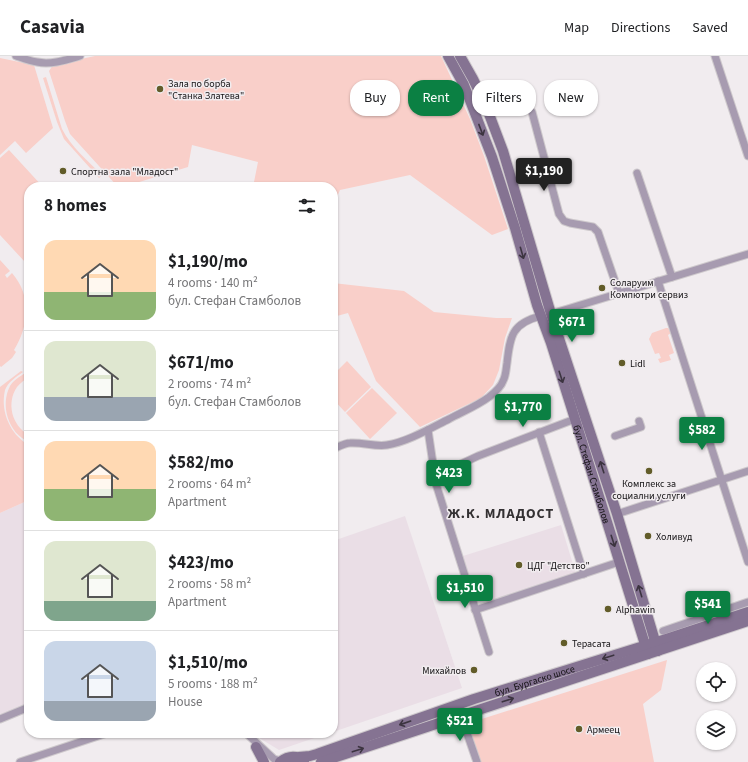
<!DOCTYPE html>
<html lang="en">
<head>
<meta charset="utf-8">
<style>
	:root { --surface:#fff; --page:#f6f6f6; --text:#202124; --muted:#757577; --line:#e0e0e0; --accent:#0b8043 }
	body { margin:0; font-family:"Source Sans 3",sans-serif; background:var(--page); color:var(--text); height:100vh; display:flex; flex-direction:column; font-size:15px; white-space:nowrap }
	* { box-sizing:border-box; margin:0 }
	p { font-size:13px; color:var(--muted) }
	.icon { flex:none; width:22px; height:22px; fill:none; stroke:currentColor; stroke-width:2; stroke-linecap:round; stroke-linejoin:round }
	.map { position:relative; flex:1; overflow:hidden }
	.sheet { position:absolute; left:24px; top:126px; width:314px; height:556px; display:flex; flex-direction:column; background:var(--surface); border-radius:16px; box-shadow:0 1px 3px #0004 }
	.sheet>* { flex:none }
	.banner { position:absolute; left:350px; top:24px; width:338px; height:36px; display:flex; gap:8px }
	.controls { position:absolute; left:696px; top:606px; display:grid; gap:8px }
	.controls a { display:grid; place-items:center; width:40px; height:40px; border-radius:50%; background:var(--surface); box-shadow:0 1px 3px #0004; font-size:20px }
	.price { position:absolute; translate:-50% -34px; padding:0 9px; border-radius:4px; background:var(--accent); color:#fff; font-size:13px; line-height:26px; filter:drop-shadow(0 1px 2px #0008) }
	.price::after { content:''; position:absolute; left:50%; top:24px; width:12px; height:9px; margin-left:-6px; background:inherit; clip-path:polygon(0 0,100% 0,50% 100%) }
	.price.selected { background:#222; color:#fff }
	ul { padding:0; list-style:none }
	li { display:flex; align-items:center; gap:12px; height:100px; padding:0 20px }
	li+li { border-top:1px solid var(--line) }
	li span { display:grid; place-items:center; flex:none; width:112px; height:80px; border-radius:12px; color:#555 }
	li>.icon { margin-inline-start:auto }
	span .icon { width:48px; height:48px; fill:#fffc; stroke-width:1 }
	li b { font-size:17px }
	h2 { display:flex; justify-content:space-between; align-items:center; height:48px; padding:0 20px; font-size:17px }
	.chip { padding:0 14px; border-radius:16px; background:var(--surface); box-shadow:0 1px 3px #0004; font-size:14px; line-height:36px }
	.chip.selected { background:var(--accent); color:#fff }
	header { display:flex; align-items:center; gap:24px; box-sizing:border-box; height:56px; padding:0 20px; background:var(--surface); border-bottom:1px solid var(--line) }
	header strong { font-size:19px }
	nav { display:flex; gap:22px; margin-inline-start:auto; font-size:14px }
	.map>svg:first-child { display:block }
	.built { fill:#eadee6 }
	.green { fill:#f9cfc9 }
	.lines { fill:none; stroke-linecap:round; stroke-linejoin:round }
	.street-casing { stroke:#cec9cc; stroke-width:9 }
	.secondary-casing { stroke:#cec9cc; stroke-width:12 }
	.street { stroke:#a79bb0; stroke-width:7 }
	.secondary { stroke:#857392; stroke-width:10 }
	.oneway { stroke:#3c3440 }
	.poi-dot { fill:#625c29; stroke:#f1ecef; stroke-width:1.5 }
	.labels { text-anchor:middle; stroke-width:3; stroke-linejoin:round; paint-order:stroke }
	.poi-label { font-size:10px; fill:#141214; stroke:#f1ecef; text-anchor:start }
	.street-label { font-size:10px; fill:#141214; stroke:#f1ecef }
	.district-label { font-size:14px; font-weight:bold; letter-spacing:1px; fill:#333032; stroke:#f1ecef }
</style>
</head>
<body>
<header>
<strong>Casavia</strong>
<nav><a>Map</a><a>Directions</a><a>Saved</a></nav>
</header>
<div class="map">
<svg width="748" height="706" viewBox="0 0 748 706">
	<rect width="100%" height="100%" fill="#f1ecef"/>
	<g class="built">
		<polygon points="29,444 29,650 0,662 0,457"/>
		<polygon points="405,460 462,632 333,676 333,485"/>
		<polygon points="561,469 576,518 478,550 463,500"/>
		<polygon points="251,677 329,677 279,694"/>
	</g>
	<g class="green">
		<polygon points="95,0 441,0 470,63 484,100 508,173 492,179 410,119 340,134 333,150 333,131 253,131 258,106 192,89 188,111 123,131 118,131 70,78 65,65 49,15 53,9"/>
		<polygon points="0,2 34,9 53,72 26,97 15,85 0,99"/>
		<path d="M46 21 62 73C71 91 88 105 102 119L99 122 64 83 57 66 43 22Z"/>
		<polygon points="9,94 43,131 29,131 29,202 25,206 0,179 0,102"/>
		<path d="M0 204 10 215 5 219 7 222 12 217C32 240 29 270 14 294L16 296 12 302 1 311 0 310Z"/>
		<polygon points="333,227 404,235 434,256 496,262 512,262 505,282 499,314 493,329 481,342 420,371 376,325 348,257 333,261"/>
		<polygon points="666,272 668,272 671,277 668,279 674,297 669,299 671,304 660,307 658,303 661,302 659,297 655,298 649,283 652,277"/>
		<polygon points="347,305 371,331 345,356 333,343 333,319"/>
		<path d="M29 314V320C25 324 20 327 17 331 6 347 12 370 29 379V386C8 377 0 349 10 330 14 323 23 319 29 314Z"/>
		<path d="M21 315 23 316C16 321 8 326 5 334 0 355 10 379 29 389V444L0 457V331Z"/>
		<polygon points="372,332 397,357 370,383 346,357"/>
		<polygon points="667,604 661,634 643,648 654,706 479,706 466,668"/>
	</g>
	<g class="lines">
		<defs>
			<g id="street">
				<path d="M16 0C22 2 30 5 37 6 51 9 66 4 80 0"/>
				<polyline points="715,0 748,100"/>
				<polyline points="532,56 559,158 564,165 570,167 593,171 598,176 619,237"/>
				<polyline points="637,117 672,221"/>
				<polyline points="658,225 748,506"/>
				<polyline points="551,258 748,198"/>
				<polyline points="428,374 436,428 489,596"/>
				<polyline points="539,376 584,518"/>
				<polyline points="615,380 641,371 639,365"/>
				<path d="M333 393C338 391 345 387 350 387 363 386 375 391 387 389 407 386 431 372 449 363 462 356 477 350 489 341 494 337 501 331 503 325 506 320 506 313 507 307 510 280 512 267 541 260"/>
				<polyline points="435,420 478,400 575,363"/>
				<polyline points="617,458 748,415"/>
				<polyline points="475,554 619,506"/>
				<polyline points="663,575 748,546"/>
				<polyline points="461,660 477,706"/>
				<polyline points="0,663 29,651"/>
				<polyline points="246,677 274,703 281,705"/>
				<polyline points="20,706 107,677"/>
			</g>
			<g id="secondary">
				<path id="s1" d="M448 0 464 29 492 101 515 172 537 249 551 287 575 363 648 598"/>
				<polyline points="460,0 473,23 486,50 503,95 551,258 617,458 658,595"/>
				<polyline points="256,691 264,706"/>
				<path id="s2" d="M299 701 310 700 317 698 474 643 666 583 748 556"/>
				<path d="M280 706C288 700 296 699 304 705"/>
				<polyline points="321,706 748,565"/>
			</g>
		</defs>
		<use href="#street" class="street-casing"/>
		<use href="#secondary" class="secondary-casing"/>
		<use href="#street" class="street"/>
		<use href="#secondary" class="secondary"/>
	</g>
	<defs><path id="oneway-shaft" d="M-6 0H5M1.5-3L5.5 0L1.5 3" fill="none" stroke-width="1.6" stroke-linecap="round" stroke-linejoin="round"/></defs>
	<g class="oneway">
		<use href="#oneway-shaft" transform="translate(481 74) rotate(69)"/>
		<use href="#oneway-shaft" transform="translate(522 197) rotate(74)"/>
		<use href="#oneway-shaft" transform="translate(561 321) rotate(72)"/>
		<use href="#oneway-shaft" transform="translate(602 411) rotate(-108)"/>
		<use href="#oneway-shaft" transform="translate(613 485) rotate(72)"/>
		<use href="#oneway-shaft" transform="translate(640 535) rotate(-107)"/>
		<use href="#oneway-shaft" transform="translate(608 601) rotate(162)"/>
		<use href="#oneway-shaft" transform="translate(508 644) rotate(-18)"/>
		<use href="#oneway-shaft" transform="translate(405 667) rotate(161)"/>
		<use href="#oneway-shaft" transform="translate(358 694) rotate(-18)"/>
	</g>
	<g class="poi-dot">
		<circle cx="160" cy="33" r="4"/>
		<circle cx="63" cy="115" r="4"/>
		<circle cx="602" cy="232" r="4"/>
		<circle cx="622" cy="307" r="4"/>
		<circle cx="649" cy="415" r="4"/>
		<circle cx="648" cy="480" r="4"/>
		<circle cx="519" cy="509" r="4"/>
		<circle cx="608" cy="553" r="4"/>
		<circle cx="564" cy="587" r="4"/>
		<circle cx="474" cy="614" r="4"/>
		<circle cx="579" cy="673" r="4"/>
	</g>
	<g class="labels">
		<g class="poi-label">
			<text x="168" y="31">Зала по борба<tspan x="168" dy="12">"Станка Златева"</tspan></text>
			<text x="71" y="119">Спортна зала "Младост"</text>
			<text x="610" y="230">Соларуим<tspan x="610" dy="12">Компютри сервиз</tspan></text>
			<text x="630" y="311">Lidl</text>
			<text x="649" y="431" text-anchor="middle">Комплекс за<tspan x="649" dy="12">социални услуги</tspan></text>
			<text x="656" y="484">Холивуд</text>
			<text x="527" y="513">ЦДГ "Детство"</text>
			<text x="616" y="557">Alphawin</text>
			<text x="572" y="591">Терасата</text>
			<text x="466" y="618" text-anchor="end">Михайлов</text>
			<text x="587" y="677">Армеец</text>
		</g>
		<g class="street-label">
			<text dy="4" stroke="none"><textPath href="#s1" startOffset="443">бул. Стефан Стамболов</textPath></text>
			<text dy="4" stroke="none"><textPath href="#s2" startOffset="248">бул. Бургаско шосе</textPath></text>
		</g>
		<g class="district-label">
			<text x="501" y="462">Ж.К. МЛАДОСТ</text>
		</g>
	</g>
</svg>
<div class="controls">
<a><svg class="icon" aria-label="locate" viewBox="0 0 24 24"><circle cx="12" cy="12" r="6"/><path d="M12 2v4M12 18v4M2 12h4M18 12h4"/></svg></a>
<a><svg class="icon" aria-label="layers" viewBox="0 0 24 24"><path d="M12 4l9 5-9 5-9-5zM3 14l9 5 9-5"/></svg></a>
</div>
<b class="price selected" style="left:544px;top:136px">$1,190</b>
<b class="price" style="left:572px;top:287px">$671</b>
<b class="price" style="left:523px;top:372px">$1,770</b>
<b class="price" style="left:702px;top:395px">$582</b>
<b class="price" style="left:449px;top:438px">$423</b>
<b class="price" style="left:465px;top:553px">$1,510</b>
<b class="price" style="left:708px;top:569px">$541</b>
<b class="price" style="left:460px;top:686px">$521</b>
<div class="banner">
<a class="chip">Buy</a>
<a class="chip selected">Rent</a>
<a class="chip">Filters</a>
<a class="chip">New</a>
</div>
<section class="sheet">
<h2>8 homes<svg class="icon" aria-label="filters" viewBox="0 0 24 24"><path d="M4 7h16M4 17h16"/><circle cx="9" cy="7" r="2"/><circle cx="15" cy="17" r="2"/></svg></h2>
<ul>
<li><span style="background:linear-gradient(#ffd9b3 65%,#8fb573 0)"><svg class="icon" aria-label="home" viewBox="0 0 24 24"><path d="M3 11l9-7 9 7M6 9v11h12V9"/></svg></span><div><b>$1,190/mo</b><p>4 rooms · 140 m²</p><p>бул. Стефан Стамболов</p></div></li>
<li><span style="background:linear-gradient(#dfe7d0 70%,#9aa5b1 0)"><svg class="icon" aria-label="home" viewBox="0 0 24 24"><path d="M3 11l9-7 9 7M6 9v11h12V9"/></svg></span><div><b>$671/mo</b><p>2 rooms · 74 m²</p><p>бул. Стефан Стамболов</p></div></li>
<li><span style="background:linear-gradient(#ffd9b3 60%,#8fb573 0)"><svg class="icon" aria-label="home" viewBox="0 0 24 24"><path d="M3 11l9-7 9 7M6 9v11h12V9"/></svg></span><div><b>$582/mo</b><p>2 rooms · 64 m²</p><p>Apartment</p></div></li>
<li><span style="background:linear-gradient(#dfe7d0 75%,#7fa58c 0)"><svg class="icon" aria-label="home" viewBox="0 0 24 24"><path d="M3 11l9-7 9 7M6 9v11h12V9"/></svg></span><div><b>$423/mo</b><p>2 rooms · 58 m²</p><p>Apartment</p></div></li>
<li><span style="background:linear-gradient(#c9d6e8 75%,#9aa5b1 0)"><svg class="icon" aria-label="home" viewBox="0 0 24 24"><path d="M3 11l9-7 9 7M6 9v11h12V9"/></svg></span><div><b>$1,510/mo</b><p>5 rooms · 188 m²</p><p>House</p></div></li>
</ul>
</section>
</div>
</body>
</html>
